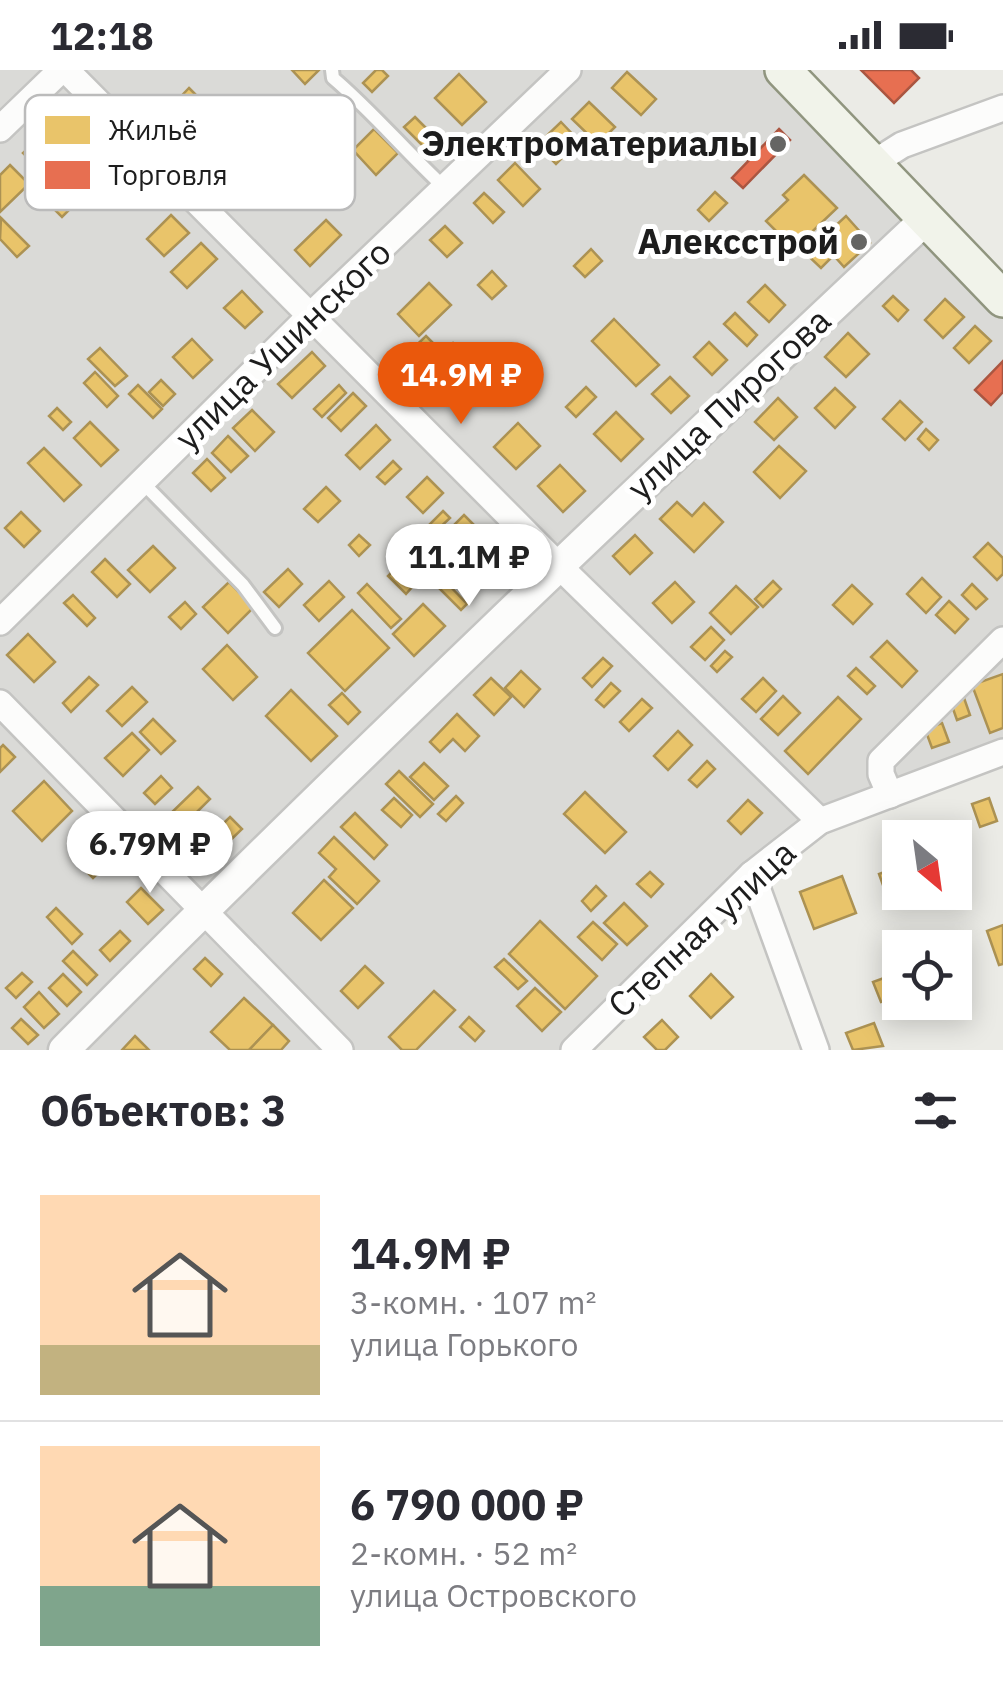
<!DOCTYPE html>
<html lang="ru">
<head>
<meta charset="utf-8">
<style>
	:root { --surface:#fff; --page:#f7f7f7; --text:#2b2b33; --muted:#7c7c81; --line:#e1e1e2; --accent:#ea580c }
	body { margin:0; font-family:"IBM Plex Sans",sans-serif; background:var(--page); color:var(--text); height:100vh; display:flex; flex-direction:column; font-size:38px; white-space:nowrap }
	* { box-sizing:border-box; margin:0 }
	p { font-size:32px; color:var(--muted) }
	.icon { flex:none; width:55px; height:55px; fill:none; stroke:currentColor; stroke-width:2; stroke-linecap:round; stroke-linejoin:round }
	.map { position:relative; height:980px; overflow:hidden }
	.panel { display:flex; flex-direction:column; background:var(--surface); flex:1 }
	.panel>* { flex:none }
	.needle { width:65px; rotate:151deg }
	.controls { position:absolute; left:882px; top:750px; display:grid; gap:20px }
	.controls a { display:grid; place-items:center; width:90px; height:90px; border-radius:0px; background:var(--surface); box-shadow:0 5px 25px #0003; font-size:50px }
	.price { position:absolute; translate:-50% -85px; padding:0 22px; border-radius:35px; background:#fff; color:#222; font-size:32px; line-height:65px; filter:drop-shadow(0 2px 5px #0008) }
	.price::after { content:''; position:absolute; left:50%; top:60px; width:30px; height:22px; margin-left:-15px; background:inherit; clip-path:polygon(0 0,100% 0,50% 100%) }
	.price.active { background:var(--accent); color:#fff }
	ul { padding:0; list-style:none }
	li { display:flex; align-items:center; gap:30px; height:250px; padding:0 40px }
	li+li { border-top:2px solid var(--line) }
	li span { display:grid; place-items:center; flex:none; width:280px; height:200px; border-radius:0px; color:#555 }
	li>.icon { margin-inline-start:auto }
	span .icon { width:120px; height:120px; fill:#fffc; stroke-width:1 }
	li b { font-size:42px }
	h2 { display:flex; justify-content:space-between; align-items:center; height:120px; padding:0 40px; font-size:42px }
	.status { display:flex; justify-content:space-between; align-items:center; height:70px; padding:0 50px; background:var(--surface); direction:ltr }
	.status svg { height:28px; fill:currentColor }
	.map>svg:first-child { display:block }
	.residential { fill:#dadad7 }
	.homes { fill:#e9c46a; stroke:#ac9253; stroke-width:2.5 }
	.shops { fill:#e76f51; stroke:#aa5641; stroke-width:2.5 }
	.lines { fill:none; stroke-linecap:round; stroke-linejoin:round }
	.service-casing { stroke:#c4c4c2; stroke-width:18 }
	.minor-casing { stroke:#c4c4c2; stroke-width:30 }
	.tertiary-casing { stroke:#c4c4c2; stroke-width:35 }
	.secondary-casing { stroke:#90957f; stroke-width:40 }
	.service { stroke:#fcfcfb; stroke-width:12 }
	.minor { stroke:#fcfcfb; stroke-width:25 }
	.tertiary { stroke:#fcfcfb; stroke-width:30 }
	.secondary { stroke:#f1f3ea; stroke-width:35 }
	.poi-dot { fill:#656563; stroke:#fff; stroke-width:4 }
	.labels { text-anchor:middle; stroke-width:10; stroke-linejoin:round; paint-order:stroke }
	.poi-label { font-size:35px; font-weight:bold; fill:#1d1d1d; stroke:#fff; text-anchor:end }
	.street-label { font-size:35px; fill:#1d1d1d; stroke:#fff }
	.key { fill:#fff; stroke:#bbb; stroke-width:2.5 }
	.key-label { font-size:28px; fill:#1d1d1d }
</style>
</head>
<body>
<div class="status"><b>12:18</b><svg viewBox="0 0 49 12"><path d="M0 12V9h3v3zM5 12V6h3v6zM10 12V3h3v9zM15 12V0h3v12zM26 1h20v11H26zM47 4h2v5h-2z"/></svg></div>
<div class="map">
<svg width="1003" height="980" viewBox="0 0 1003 980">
	<rect width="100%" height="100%" fill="#ebebe6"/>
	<polygon class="residential" points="0,0 783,0 1003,229 1003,682 820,751 574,980 0,980"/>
	<g class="homes">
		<polygon points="292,0 319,0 305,14"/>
		<polygon points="376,0 382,0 388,6 372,22 363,13"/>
		<polygon points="627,2 656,29 641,45 612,18"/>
		<polygon points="459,4 486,32 462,55 435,28"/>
		<polygon points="189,18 205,34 181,57 166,42"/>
		<polygon points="589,32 615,57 598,74 572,49"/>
		<polygon points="415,47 441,73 430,83 404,57"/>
		<polygon points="561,52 579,71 556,94 537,75"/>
		<polygon points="374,59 398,83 376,105 353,80"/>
		<polygon points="38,69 62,94 48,108 23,83"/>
		<polygon points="515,93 540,119 523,136 498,110"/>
		<polygon points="10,95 29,114 0,142 0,105"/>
		<polygon points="804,105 837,138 794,179 766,151 788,130 783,125"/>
		<polygon points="67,115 80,129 62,147 48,133"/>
		<polygon points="715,122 727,133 709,151 698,140"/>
		<polygon points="484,123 504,142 493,153 474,133"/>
		<polygon points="171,145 189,163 164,186 147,169"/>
		<polygon points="846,146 870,173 844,197 820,170"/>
		<polygon points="1,148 29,176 17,187 0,169"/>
		<polygon points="326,150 341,165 310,196 295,180"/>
		<polygon points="445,156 462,173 447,187 430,170"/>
		<polygon points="811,167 832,187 821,198 800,178"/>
		<polygon points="201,173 217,189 187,218 171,202"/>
		<polygon points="591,179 602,191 585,207 574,196"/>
		<polygon points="492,201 506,216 492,229 478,215"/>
		<polygon points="429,213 451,235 419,266 398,244"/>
		<polygon points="765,215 785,235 769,252 748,232"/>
		<polygon points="242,221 262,242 245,258 224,238"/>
		<polygon points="893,226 908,240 898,251 883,236"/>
		<polygon points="945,229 964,247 943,268 925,250"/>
		<polygon points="735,243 757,265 747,276 724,254"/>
		<polygon points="614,249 659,295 636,316 592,271"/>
		<polygon points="975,256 991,271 969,293 954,278"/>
		<polygon points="848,263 869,284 846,307 825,287"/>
		<polygon points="426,266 435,275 413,296 404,287"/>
		<polygon points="192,269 212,290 193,308 173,287"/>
		<polygon points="709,272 727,290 712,305 694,287"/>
		<polygon points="453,273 462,282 439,304 430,295"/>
		<polygon points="100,278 127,306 115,316 88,289"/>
		<polygon points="312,282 325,296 292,328 278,314"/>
		<polygon points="95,302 118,326 107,337 84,313"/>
		<polygon points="461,303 474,317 455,335 442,322"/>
		<polygon points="670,307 689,326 671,343 652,324"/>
		<polygon points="161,310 175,324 163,336 149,322"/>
		<polygon points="138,315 162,339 153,348 129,324"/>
		<polygon points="339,315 346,323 322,347 314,339"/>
		<polygon points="586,317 596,327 576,347 566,337"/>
		<polygon points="835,318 855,337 835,358 815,338"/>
		<polygon points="353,323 366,336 341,361 328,348"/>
		<polygon points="778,328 797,347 774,370 755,352"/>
		<polygon points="900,331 922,352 905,370 883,349"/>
		<polygon points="57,338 71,352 63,360 49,346"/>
		<polygon points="252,340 274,362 255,381 233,358"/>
		<polygon points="616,342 643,369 621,391 594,364"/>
		<polygon points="90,352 118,380 101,396 74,368"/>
		<polygon points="518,353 540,376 516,399 494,377"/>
		<polygon points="376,355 390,370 360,399 346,385"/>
		<polygon points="926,359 938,370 929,380 918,369"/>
		<polygon points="228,366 248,386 231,402 212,383"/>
		<polygon points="779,376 806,401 780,428 754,402"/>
		<polygon points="44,378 81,415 64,431 28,393"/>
		<polygon points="207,389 225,408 211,421 193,403"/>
		<polygon points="393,391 401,399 385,414 377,407"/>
		<polygon points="560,395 585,421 563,442 538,416"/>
		<polygon points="427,407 443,423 423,443 407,427"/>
		<polygon points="326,417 340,431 318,452 304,439"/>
		<polygon points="677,432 692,446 704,433 723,452 694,482 660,449"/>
		<polygon points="443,441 450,448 433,464 427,457"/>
		<polygon points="21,442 40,461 24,477 5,458"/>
		<polygon points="464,445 478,459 458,479 444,465"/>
		<polygon points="359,465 370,475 359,486 349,475"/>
		<polygon points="484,465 509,491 482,517 456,491"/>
		<polygon points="635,465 652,483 630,504 613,486"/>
		<polygon points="988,473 1003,488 1003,504 997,510 974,487"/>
		<polygon points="153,476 175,498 150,522 128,500"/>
		<polygon points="105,489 130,514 117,527 92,502"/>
		<polygon points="288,499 302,514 279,537 264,522"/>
		<polygon points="395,499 413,516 406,524 388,506"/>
		<polygon points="922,508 941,527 926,543 907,524"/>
		<polygon points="329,511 344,527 319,551 304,535"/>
		<polygon points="445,511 467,534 461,540 438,517"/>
		<polygon points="773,511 781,519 763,537 755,529"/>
		<polygon points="229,512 254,537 228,563 203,537"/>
		<polygon points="675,512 694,532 672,553 653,533"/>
		<polygon points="367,514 401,549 391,558 358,523"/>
		<polygon points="972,514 987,529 976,539 962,525"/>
		<polygon points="852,515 872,534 853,554 833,535"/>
		<polygon points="736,516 758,537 731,564 710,543"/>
		<polygon points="73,525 95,548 87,556 64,533"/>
		<polygon points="949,531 968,549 955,563 936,545"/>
		<polygon points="185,532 196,544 181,559 169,547"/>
		<polygon points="423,534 445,556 414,586 393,564"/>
		<polygon points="352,540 389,578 345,621 308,583"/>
		<polygon points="711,557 724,570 705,590 691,577"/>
		<polygon points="28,564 55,592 34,612 7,585"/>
		<polygon points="887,571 917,601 902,617 871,587"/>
		<polygon points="227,575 257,607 233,630 203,599"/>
		<polygon points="725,581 732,587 717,602 711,596"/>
		<polygon points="603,588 612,596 592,617 583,608"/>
		<polygon points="856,598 875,616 867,624 848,606"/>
		<polygon points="521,601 540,619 524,637 505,618"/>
		<polygon points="1003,604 1003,658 990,663 972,615"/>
		<polygon points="89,607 98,615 71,642 63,633"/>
		<polygon points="491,608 511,627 494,645 474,625"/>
		<polygon points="763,608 776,621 756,642 742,629"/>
		<polygon points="611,613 620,621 604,637 596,630"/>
		<polygon points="132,617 147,632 122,656 107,641"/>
		<polygon points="291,620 337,666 311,691 266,646"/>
		<polygon points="342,623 360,642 348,654 329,635"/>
		<polygon points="783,626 800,643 778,665 761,649"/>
		<polygon points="838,627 861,649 808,704 785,681"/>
		<polygon points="964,628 970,645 957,650 951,633"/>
		<polygon points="642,629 652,638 629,661 620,652"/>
		<polygon points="457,644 479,666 465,681 453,669 440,682 430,672"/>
		<polygon points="153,649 175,671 161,684 140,662"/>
		<polygon points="942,653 949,672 932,678 925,659"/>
		<polygon points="678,661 692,675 668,700 654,686"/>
		<polygon points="132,663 149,680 123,706 105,688"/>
		<polygon points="3,675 15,687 0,702 0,678"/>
		<polygon points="707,691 715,699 697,717 689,710"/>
		<polygon points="424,693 448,716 434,730 410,707"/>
		<polygon points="399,701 433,734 420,747 386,714"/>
		<polygon points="161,706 172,718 155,734 144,723"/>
		<polygon points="44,711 72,741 42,771 13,741"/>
		<polygon points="198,717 210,729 180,759 168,746"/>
		<polygon points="585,722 626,762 605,783 564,744"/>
		<polygon points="456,726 463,733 446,751 438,744"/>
		<polygon points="394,728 412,745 401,757 382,740"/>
		<polygon points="989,728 997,751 980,757 972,734"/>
		<polygon points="748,730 762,743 741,764 728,751"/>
		<polygon points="355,743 387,775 374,789 341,757"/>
		<polygon points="230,747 242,759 208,792 196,780"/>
		<polygon points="334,767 379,811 357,834 329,807 336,799 319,783"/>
		<polygon points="103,773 116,786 93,808 80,795"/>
		<polygon points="900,796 900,822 915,823 889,832 879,804"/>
		<polygon points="650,802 663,814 651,827 637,814"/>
		<polygon points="842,806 856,843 814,859 800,822"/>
		<polygon points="324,810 353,838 321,870 293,843"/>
		<polygon points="596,816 606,826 591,841 582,831"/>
		<polygon points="141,818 163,840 148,854 127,832"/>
		<polygon points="624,833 647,856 627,875 604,853"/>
		<polygon points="56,838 82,864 72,874 47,847"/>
		<polygon points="540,851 597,906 565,939 509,884"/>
		<polygon points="593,852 617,874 602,890 578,867"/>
		<polygon points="1003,855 1003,894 999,895 987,861"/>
		<polygon points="120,861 130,871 110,891 100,880"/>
		<polygon points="73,881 97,905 87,915 63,891"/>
		<polygon points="205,888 222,904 211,916 194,899"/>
		<polygon points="504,889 527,911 518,919 495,897"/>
		<polygon points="365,896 383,913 358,938 341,921"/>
		<polygon points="900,902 900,926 881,932 873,912"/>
		<polygon points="22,903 32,912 16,928 6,918"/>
		<polygon points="63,904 81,922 67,936 49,918"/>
		<polygon points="711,904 733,927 711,948 690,926"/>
		<polygon points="535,918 561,942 542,961 517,936"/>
		<polygon points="434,921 455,940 416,980 402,980 389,967"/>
		<polygon points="39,922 59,944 44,958 24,937"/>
		<polygon points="244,928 273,955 249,980 230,980 211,962"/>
		<polygon points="469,947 484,961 475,971 460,957"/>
		<polygon points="21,949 38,965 28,974 12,958"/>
		<polygon points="662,950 678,967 665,980 657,980 644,967"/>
		<polygon points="874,953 883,976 853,980 846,963"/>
		<polygon points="273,955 289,971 281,980 249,980"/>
		<polygon points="135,966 149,980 122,980"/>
	</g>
	<g class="shops">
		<polygon points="861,0 911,0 919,8 894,33"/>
		<polygon points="779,59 790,70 743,118 732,108"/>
		<polygon points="1003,291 1003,322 991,335 975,320"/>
	</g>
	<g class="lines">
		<defs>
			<g id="service">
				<path d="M332 0 333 8C373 42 406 82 445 118"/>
				<polyline points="142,412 243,515 275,558"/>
			</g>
			<g id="minor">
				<polyline points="66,0 558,495 820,751"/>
				<polyline points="0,59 61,0"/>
				<polyline points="872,94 902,75 1003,38"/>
				<polyline points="0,552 311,245 568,0"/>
				<polyline points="0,633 340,980"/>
				<polyline points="890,725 881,704 881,691 1003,570"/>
				<polyline points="752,804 816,980"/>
				<polyline points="574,980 752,804 820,751 1003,682"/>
			</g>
			<path id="tertiary" d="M64 980C345 697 634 423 925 150"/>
			<polyline id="secondary" points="783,0 1003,229"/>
		</defs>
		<use href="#service" class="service-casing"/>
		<use href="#minor" class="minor-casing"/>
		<use href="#tertiary" class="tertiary-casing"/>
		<use href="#secondary" class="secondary-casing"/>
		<use href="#service" class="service"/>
		<use href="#minor" class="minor"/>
		<use href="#tertiary" class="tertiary"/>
		<use href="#secondary" class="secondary"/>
	</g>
	<g class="poi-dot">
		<circle cx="778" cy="74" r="10"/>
		<circle cx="859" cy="172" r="10"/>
	</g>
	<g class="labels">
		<g class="poi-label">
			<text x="758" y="86">Электроматериалы</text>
			<text x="839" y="184">Алексстрой</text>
		</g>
		<g class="street-label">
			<text transform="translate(283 275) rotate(-44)" y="12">улица Ушинского</text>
			<text transform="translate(729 334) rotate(-43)" y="12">улица Пирогова</text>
			<text transform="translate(702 859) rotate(-43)" y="12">Степная улица</text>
		</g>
	</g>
	<rect x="25" y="25" width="330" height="115" rx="15" class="key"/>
	<rect x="45" y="46" width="45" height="28" fill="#e9c46a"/>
	<rect x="45" y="91" width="45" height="28" fill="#e76f51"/>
	<g class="key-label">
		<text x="108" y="70">Жильё</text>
		<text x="108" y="115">Торговля</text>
	</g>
</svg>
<div class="controls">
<a><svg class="needle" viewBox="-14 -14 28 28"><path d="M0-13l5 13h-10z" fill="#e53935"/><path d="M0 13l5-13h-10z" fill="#7c7c81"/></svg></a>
<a><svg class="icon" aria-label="locate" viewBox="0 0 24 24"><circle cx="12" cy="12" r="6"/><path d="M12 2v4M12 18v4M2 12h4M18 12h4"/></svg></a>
</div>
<b class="price active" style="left:461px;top:357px">14.9M ₽</b>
<b class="price" style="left:469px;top:539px">11.1M ₽</b>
<b class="price" style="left:150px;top:826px">6.79M ₽</b>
</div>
<section class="panel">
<h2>Объектов: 3<svg class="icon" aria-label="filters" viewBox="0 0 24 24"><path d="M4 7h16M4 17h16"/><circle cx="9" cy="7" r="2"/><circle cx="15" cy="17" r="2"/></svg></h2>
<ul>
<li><span style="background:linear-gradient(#ffd9b3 75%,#c2b280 0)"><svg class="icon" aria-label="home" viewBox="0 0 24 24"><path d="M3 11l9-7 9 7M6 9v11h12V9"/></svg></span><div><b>14.9M ₽</b><p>3-комн. · 107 m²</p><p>улица Горького</p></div></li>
<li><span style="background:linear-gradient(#ffd9b3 70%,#7fa58c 0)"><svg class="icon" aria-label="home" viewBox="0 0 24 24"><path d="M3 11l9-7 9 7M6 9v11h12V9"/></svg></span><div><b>6 790 000 ₽</b><p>2-комн. · 52 m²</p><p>улица Островского</p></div></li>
</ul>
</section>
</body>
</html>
